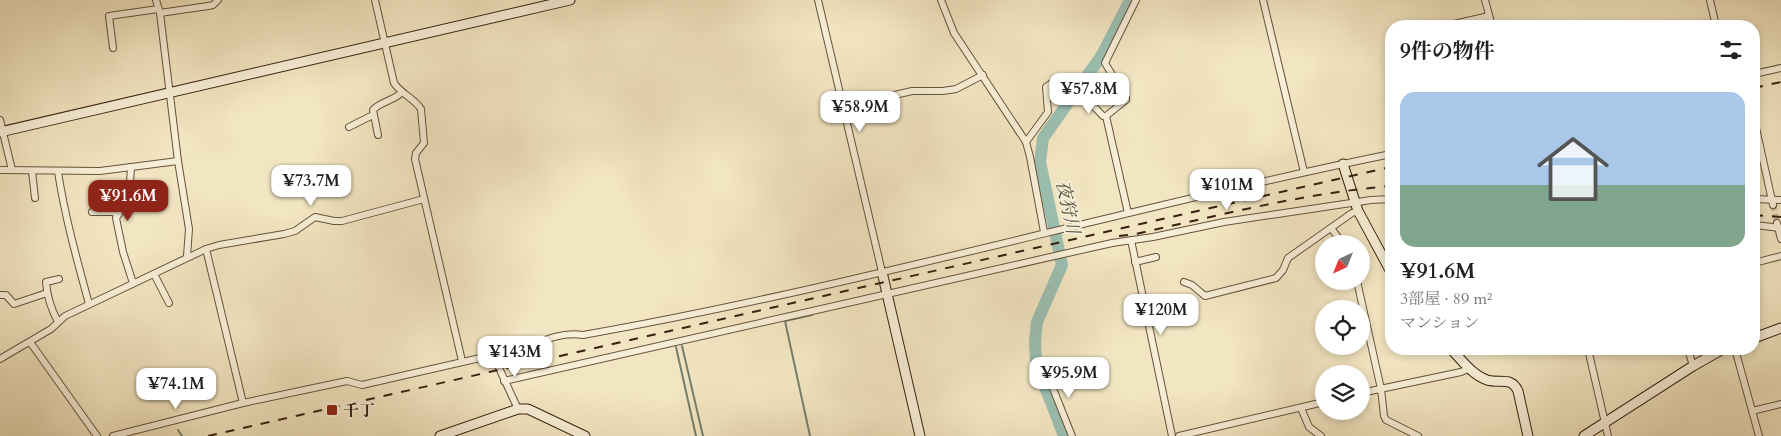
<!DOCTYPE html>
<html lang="ja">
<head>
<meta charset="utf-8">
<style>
	:root { --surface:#fff; --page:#f2f2f2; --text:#222; --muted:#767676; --accent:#8f2418 }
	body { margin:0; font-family:Cardo,"Noto Serif JP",serif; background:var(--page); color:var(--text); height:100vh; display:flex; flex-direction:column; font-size:19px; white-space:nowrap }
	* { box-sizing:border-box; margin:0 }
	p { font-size:16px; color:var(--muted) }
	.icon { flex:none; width:28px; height:28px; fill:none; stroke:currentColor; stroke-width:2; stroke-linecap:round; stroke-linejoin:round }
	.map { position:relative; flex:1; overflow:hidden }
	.sheet { position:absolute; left:1385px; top:20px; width:375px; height:335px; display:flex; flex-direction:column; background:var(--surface); border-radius:20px; box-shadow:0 2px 8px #0003 }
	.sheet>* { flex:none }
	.needle { width:32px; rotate:223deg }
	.fabs { position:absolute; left:1315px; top:235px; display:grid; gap:10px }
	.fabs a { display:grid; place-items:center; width:55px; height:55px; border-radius:50%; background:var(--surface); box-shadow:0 2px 8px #0003; font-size:25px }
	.price { position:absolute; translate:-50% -42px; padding:0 11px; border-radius:10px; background:#fff; color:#222; font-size:16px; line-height:32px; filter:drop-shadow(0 1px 2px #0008) }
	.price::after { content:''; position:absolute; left:50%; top:30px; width:15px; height:11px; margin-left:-8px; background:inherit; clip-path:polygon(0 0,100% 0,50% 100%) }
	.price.selected { background:var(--accent); color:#fff }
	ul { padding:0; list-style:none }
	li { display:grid; align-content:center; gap:10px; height:265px; padding:0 15px }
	li span { display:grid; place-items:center; height:155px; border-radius:15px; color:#555 }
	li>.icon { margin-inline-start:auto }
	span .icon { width:90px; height:90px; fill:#fffc; stroke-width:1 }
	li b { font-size:21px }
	h2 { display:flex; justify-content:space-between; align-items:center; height:60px; padding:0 15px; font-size:21px }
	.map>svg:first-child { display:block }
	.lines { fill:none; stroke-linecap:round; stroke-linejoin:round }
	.stream { stroke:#738071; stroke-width:2 }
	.river { stroke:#9bbfb1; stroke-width:12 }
	.street-tunnel { stroke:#cdbe9e; stroke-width:6; stroke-dasharray:6 3; stroke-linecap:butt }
	.street-casing { stroke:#66523c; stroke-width:8 }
	.secondary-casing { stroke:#372110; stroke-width:11 }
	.street { stroke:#f7eed7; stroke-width:6 }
	.secondary { stroke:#f7eed7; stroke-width:9 }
	.rail { stroke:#372110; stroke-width:2; stroke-dasharray:9 9; stroke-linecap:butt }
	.poi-dot { fill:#8f2418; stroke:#f7eed7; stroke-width:2 }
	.labels { text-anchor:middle; stroke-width:4; stroke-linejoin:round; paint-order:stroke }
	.poi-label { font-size:16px; font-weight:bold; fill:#372110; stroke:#f7eed7; text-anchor:start }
	.water-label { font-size:18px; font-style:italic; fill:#555040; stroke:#f7eed7 }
</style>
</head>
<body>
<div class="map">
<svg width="1781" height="436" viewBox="0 0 1781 436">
	<rect width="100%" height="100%" fill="#f2e5c1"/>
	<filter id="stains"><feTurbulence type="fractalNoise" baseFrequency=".004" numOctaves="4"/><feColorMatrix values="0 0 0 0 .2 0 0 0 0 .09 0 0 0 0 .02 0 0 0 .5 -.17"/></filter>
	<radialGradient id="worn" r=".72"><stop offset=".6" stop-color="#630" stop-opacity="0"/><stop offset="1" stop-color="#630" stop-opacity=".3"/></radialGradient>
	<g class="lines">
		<g class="stream">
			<polyline points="682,346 703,436"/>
			<polyline points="676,347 696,436"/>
			<polyline points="178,430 182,436"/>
			<polyline points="810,436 785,321 812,315"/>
		</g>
		<polyline class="river" points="1064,436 1036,363 1035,341 1037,322 1062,265 1040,162 1043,138 1102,55 1130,0"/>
		<polyline class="street-tunnel" points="1773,205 1777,223"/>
		<defs>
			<g id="street">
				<polyline points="156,0 160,13 178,161 189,229 187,256"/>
				<path d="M375 0 394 83C401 94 414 98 421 109L424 143 416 153 415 159 462 361"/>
				<polyline points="818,0 882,272"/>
				<polyline points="941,0 954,33 1026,142 1030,157 1044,232"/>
				<polyline points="1263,0 1304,172"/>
				<polyline points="1485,0 1492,26"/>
				<polyline points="1710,0 1716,26"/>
				<polyline points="160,13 208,6 213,5 218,0"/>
				<polyline points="1445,26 1489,16"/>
				<polyline points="113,48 109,16 158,9"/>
				<polyline points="1754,74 1781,68"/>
				<polyline points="1082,94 1103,116 1106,116"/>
				<polyline points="843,107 912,91 943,91 956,89 983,75"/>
				<polyline points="1754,119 1773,205"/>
				<polyline points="0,120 12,170"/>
				<polyline points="349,127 373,115"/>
				<path d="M378 135 373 110C381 101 394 101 402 92"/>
				<polyline points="1026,142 1048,112 1046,87 1059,78"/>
				<polyline points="131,167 129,199 116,218 123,252 133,283"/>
				<polyline points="0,170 100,171 178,161"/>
				<polyline points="32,171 35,198"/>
				<path d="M58 172C65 217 77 260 89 304"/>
				<polyline points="1754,199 1781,200"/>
				<polyline points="92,212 112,212 118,214"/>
				<polyline points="1128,213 1106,116 1126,100 1126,98 1105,63 1136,0"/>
				<polyline points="1777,223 1781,239"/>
				<polyline points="1754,225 1781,228"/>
				<polyline points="1331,228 1343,244"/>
				<polyline points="1131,240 1172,436"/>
				<polyline points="206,249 243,403"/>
				<polyline points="1135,262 1156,257"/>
				<polyline points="1754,263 1781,256"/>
				<polyline points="154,274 169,303"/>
				<polyline points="1357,281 1381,389 1384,416 1386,420 1418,436"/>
				<polyline points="1184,282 1192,285 1205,296 1276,278 1283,270 1288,258 1352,213 1358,211"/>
				<polyline points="0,295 6,295 14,304 47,293"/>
				<path d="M58 322C51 309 47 296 46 282L59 279"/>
				<polyline points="30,342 97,436"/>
				<polyline points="1588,349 1608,436"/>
				<polyline points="1688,349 1693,366"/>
				<polyline points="1735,349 1759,436"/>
				<polyline points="493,355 518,409"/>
				<polyline points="0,359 51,329 65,316 206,249 219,245 284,234 295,231 315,217 334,221 342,221 424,199"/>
				<polyline points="1046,371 1072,436"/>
				<polyline points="504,381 1112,243 1153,237 1224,222 1371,200 1391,199"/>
				<polyline points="1361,393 1461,372 1470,368"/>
				<polyline points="1301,408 1309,427 1321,436"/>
				<polyline points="1752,411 1781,404"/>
				<path d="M113 436 243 403 347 381 362 385 528 347C546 339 563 332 583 335 855 287 1121 209 1391 154"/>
				<polyline points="1179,436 1324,402"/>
			</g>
			<g id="secondary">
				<polyline points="0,132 570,0"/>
				<polyline points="1343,164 1358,211 1391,272"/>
				<polyline points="882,272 920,436"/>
				<polyline points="1754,338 1781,328"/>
				<path d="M1451 349C1461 359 1472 375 1487 380 1500 384 1511 376 1518 391L1528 436"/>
				<polyline points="440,436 518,409 528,409 585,436"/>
				<polyline points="1584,436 1693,366 1723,349"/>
			</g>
		</defs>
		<use href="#street" class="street-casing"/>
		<use href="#secondary" class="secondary-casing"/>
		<use href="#street" class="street"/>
		<use href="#secondary" class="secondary"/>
		<g class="rail">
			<polyline points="1754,88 1781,82"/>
			<polyline points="1754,215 1781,217"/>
			<path d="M1119 236 1136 234C1220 215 1305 193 1391 186"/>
			<polyline points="208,436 1391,167"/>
		</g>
	</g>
	<rect class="poi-dot" x="326" y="404" width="12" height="12" rx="2.5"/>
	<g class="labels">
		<g class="poi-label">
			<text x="343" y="416">千丁</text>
		</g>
		<g class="water-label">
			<text transform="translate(1068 207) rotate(78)" y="6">夜狩川</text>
		</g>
	</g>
	<rect width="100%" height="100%" filter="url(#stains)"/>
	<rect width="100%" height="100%" fill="url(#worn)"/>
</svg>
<div class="fabs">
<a><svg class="needle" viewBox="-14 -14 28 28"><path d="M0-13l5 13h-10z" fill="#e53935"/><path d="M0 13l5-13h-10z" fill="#767676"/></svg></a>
<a><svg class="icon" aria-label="locate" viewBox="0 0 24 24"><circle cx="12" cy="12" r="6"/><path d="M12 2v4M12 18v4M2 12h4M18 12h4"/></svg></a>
<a><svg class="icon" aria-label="layers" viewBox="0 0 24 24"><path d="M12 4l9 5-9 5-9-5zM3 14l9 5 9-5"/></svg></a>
</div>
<b class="price" style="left:1089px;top:115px">¥57.8M</b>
<b class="price" style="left:860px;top:133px">¥58.9M</b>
<b class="price" style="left:311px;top:207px">¥73.7M</b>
<b class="price" style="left:1227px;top:211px">¥101M</b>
<b class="price selected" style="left:128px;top:222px">¥91.6M</b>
<b class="price" style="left:1161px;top:336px">¥120M</b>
<b class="price" style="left:515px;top:378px">¥143M</b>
<b class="price" style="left:1069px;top:399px">¥95.9M</b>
<b class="price" style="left:176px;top:410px">¥74.1M</b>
<section class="sheet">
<h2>9件の物件<svg class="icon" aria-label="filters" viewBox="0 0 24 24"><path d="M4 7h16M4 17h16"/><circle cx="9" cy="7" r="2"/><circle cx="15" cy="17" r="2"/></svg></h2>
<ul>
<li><span style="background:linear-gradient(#a9c7e8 60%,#7fa58c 0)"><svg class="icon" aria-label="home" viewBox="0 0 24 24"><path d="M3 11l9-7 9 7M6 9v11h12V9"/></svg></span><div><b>¥91.6M</b><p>3部屋 · 89 m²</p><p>マンション</p></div></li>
</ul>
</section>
</div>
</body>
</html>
